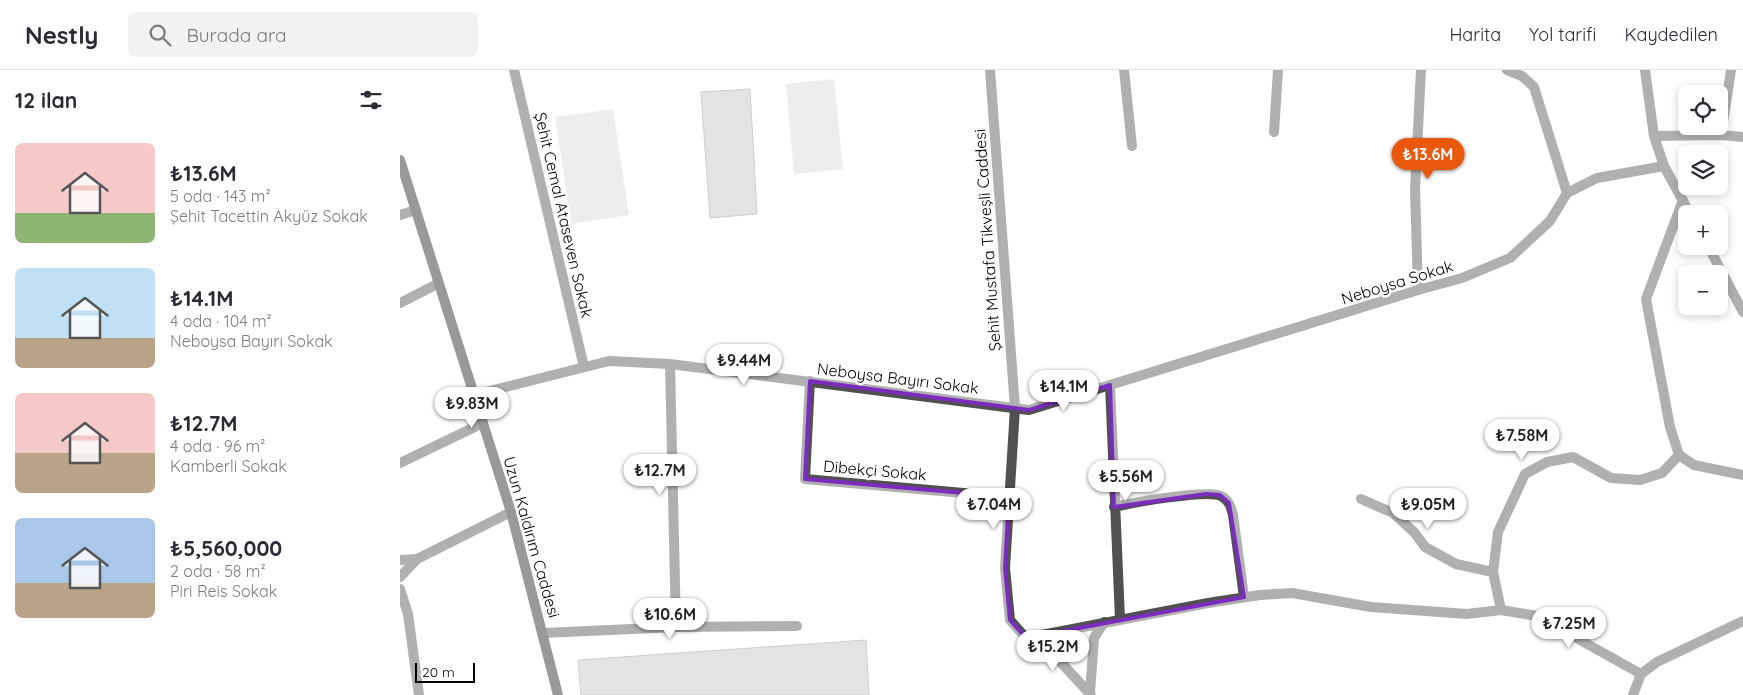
<!DOCTYPE html>
<html lang="tr">
<head>
<meta charset="utf-8">
<style>
	:root { --surface:#fff; --page:#f2f2f3; --text:#2b2b33; --muted:#7c7c81; --line:#e1e1e2; --accent:#ea580c }
	body { margin:0; font-family:Quicksand,sans-serif; background:var(--page); color:var(--text); height:100vh; display:flex; flex-direction:column; font-size:19px; white-space:nowrap }
	* { box-sizing:border-box; margin:0 }
	p { font-size:16px; color:var(--muted) }
	.icon { flex:none; width:28px; height:28px; fill:none; stroke:currentColor; stroke-width:2; stroke-linecap:round; stroke-linejoin:round }
	.map { position:relative; flex:1; overflow:hidden }
	.side { display:flex; flex-direction:column; background:var(--surface); width:400px }
	.side>* { flex:none }
	.fabs { position:absolute; left:1278px; top:15px; display:grid; gap:10px }
	.fabs a { display:grid; place-items:center; width:50px; height:50px; border-radius:8px; background:var(--surface); box-shadow:0 2px 8px #0003; font-size:25px }
	.scale { position:absolute; left:15px; bottom:12px; width:60px; box-sizing:border-box; padding-left:5px; border:2px solid #000; border-top:0; font-size:14px; line-height:18px; white-space:nowrap; color:#000; -webkit-text-stroke:4px #fff; paint-order:stroke }
	.price { position:absolute; translate:-50% -42px; padding:0 11px; border-radius:18px; background:#fff; color:#222; font-size:16px; line-height:32px; filter:drop-shadow(0 1px 2px #0008) }
	.price::after { content:''; position:absolute; left:50%; top:30px; width:15px; height:11px; margin-left:-8px; background:inherit; clip-path:polygon(0 0,100% 0,50% 100%) }
	.price.active { background:var(--accent); color:#fff }
	ul { padding:0; list-style:none }
	li { display:flex; align-items:center; gap:15px; height:125px; padding:0 15px }
	li span { display:grid; place-items:center; flex:none; width:140px; height:100px; border-radius:8px; color:#555 }
	li>.icon { margin-inline-start:auto }
	span .icon { width:60px; height:60px; fill:#fffc; stroke-width:1 }
	li b { font-size:21px }
	h2 { display:flex; justify-content:space-between; align-items:center; height:60px; padding:0 15px; font-size:21px }
	header { display:flex; align-items:center; gap:30px; box-sizing:border-box; height:70px; padding:0 25px; background:var(--surface); border-bottom:1px solid var(--line) }
	header strong { font-size:24px }
	nav { display:flex; gap:28px; margin-inline-start:auto; font-size:18px }
	.search { width:350px; height:45px; background:var(--page); display:flex; align-items:center; gap:12px; box-sizing:border-box; padding:0 18px; border-radius:8px; color:var(--muted); font-size:19px }
	main { display:flex; flex:1; min-height:0 }
	.map>svg:first-child { display:block }
	.green { fill:#d7d7d7 }
	.building { fill:#c0c0c0; stroke:#949494 }
	.lines { fill:none; stroke-linecap:round; stroke-linejoin:round }
	.minor { stroke:#505050; stroke-width:10 }
	.tertiary { stroke:#505050; stroke-width:10 }
	.secondary { stroke:#1d1d1d; stroke-width:10 }
	.marked { fill:none; stroke:#7b2cbf; stroke-width:4; stroke-linejoin:round }
	.labels { text-anchor:middle; stroke-width:5; stroke-linejoin:round; paint-order:stroke }
	.street-label { font-size:16px; fill:#000; stroke:#fff }
</style>
</head>
<body>
<header>
<strong>Nestly</strong>
<div class="search"><svg class="icon" aria-label="search" viewBox="0 0 24 24"><circle cx="10" cy="10" r="6"/><path d="M15 15l6 6"/></svg>Burada ara</div>
<nav><a>Harita</a><a>Yol tarifi</a><a>Kaydedilen</a></nav>
</header>
<main>
<section class="side">
<h2>12 ilan<svg class="icon" aria-label="filters" viewBox="0 0 24 24"><path d="M4 7h16M4 17h16"/><circle cx="9" cy="7" r="2"/><circle cx="15" cy="17" r="2"/></svg></h2>
<ul>
<li><span style="background:linear-gradient(#f6c9c9 70%,#8fb573 0)"><svg class="icon" aria-label="home" viewBox="0 0 24 24"><path d="M3 11l9-7 9 7M6 9v11h12V9"/></svg></span><div><b>₺13.6M</b><p>5 oda · 143 m²</p><p>Şehit Tacettin Akyüz Sokak</p></div></li>
<li><span style="background:linear-gradient(#bfe0f5 70%,#b9a48a 0)"><svg class="icon" aria-label="home" viewBox="0 0 24 24"><path d="M3 11l9-7 9 7M6 9v11h12V9"/></svg></span><div><b>₺14.1M</b><p>4 oda · 104 m²</p><p>Neboysa Bayırı Sokak</p></div></li>
<li><span style="background:linear-gradient(#f6c9c9 60%,#b9a48a 0)"><svg class="icon" aria-label="home" viewBox="0 0 24 24"><path d="M3 11l9-7 9 7M6 9v11h12V9"/></svg></span><div><b>₺12.7M</b><p>4 oda · 96 m²</p><p>Kamberli Sokak</p></div></li>
<li><span style="background:linear-gradient(#a9c7e8 65%,#b9a48a 0)"><svg class="icon" aria-label="home" viewBox="0 0 24 24"><path d="M3 11l9-7 9 7M6 9v11h12V9"/></svg></span><div><b>₺5,560,000</b><p>2 oda · 58 m²</p><p>Piri Reis Sokak</p></div></li>
</ul>
</section>
<div class="map">
<svg width="1343" height="625" viewBox="0 0 1343 625">
	<rect width="100%" height="100%" fill="#fff"/>
	<g class="green">
		<polygon points="434,9 443,99 394,104 386,14"/>
		<polygon points="213,39 229,145 171,154 155,47"/>
	</g>
	<g class="building">
		<polygon points="350,19 357,144 310,148 301,22"/>
		<polygon points="466,570 469,625 181,625 178,590"/>
	</g>
	<g class="lines">
		<g class="minor">
			<polyline points="114,0 184,297"/>
			<polyline points="724,0 732,76"/>
			<polyline points="1107,0 1122,6 1134,17 1167,123"/>
			<polyline points="1245,0 1254,66 1264,96 1290,144"/>
			<polyline points="874,62 878,0"/>
			<polyline points="1321,65 1331,0"/>
			<polyline points="1254,66 1321,65 1343,67"/>
			<polyline points="0,145 16,140"/>
			<polyline points="1308,176 1343,242"/>
			<polyline points="1018,220 1015,119 1021,0"/>
			<polyline points="0,233 39,213"/>
			<polyline points="270,294 276,557"/>
			<polyline points="410,311 405,409 609,427"/>
			<polyline points="710,315 720,549"/>
			<polyline points="74,325 209,291 270,294 629,340 1018,220 1062,208 1110,188 1150,151 1167,123 1197,108 1264,96"/>
			<polyline points="615,338 605,498 610,550 626,568 655,586 691,625"/>
			<polyline points="1279,385 1270,357 1246,229 1283,130"/>
			<polyline points="1279,385 1294,395 1343,405"/>
			<polyline points="0,393 83,353"/>
			<polyline points="961,429 993,443 1014,462 1025,477 1056,494 1093,502"/>
			<path d="M714 437C731 433 808 419 821 426 829 430 831 437 833 445L844 527"/>
			<polyline points="0,490 17,489"/>
			<polyline points="0,507 17,489 111,442"/>
			<polyline points="0,519 8,544 19,625"/>
			<polyline points="1101,540 1093,502 1098,462 1125,404 1147,392 1173,387 1211,408 1240,410 1262,403 1279,385"/>
			<polyline points="143,563 276,557 397,556"/>
			<polyline points="626,568 808,533 860,525 892,523 971,537 1067,544 1101,540 1137,546 1241,604"/>
			<polyline points="690,623 694,568 704,552"/>
			<polyline points="1233,625 1241,604 1257,592 1343,551"/>
		</g>
		<polyline class="tertiary" points="590,0 615,338"/>
		<polyline class="secondary" points="0,90 111,442 158,625"/>
	</g>
	<path d="M0 0H1343V625H0ZM410 311 629 340 710 315 714 437 806 424 820 425 829 433 844 527 626 568 610 550 605 498 609 427 405 409Z" fill="#fff" fill-opacity=".55" fill-rule="evenodd"/>
	<path class="marked" d="M410 311 629 340 710 315 714 437 806 424 820 425 829 433 844 527 626 568 610 550 605 498 609 427 405 409Z"/>
	<g class="labels">
		<g class="street-label">
			<text transform="translate(164 145) rotate(77)" y="6">Şehit Cemal Ataseven Sokak</text>
			<text transform="translate(587 170) rotate(-94)" y="6">Şehit Mustafa Tikveşli Caddesi</text>
			<text transform="translate(997 212) rotate(-17)" y="6">Neboysa Sokak</text>
			<text transform="translate(498 308) rotate(7)" y="6">Neboysa Bayırı Sokak</text>
			<text transform="translate(475 400) rotate(5)" y="6">Dibekçi Sokak</text>
			<text transform="translate(132 467) rotate(74)" y="6">Uzun Kaldırım Caddesi</text>
		</g>
	</g>
</svg>
<div class="fabs">
<a><svg class="icon" aria-label="locate" viewBox="0 0 24 24"><circle cx="12" cy="12" r="6"/><path d="M12 2v4M12 18v4M2 12h4M18 12h4"/></svg></a>
<a><svg class="icon" aria-label="layers" viewBox="0 0 24 24"><path d="M12 4l9 5-9 5-9-5zM3 14l9 5 9-5"/></svg></a>
<a>+</a>
<a>−</a>
</div>
<div class="scale">20 m</div>
<b class="price active" style="left:1028px;top:110px">₺13.6M</b>
<b class="price" style="left:344px;top:316px">₺9.44M</b>
<b class="price" style="left:664px;top:342px">₺14.1M</b>
<b class="price" style="left:72px;top:359px">₺9.83M</b>
<b class="price" style="left:1122px;top:391px">₺7.58M</b>
<b class="price" style="left:260px;top:426px">₺12.7M</b>
<b class="price" style="left:726px;top:432px">₺5.56M</b>
<b class="price" style="left:594px;top:460px">₺7.04M</b>
<b class="price" style="left:1028px;top:460px">₺9.05M</b>
<b class="price" style="left:270px;top:570px">₺10.6M</b>
<b class="price" style="left:1169px;top:579px">₺7.25M</b>
<b class="price" style="left:653px;top:602px">₺15.2M</b>
</div>
</main>
</body>
</html>
